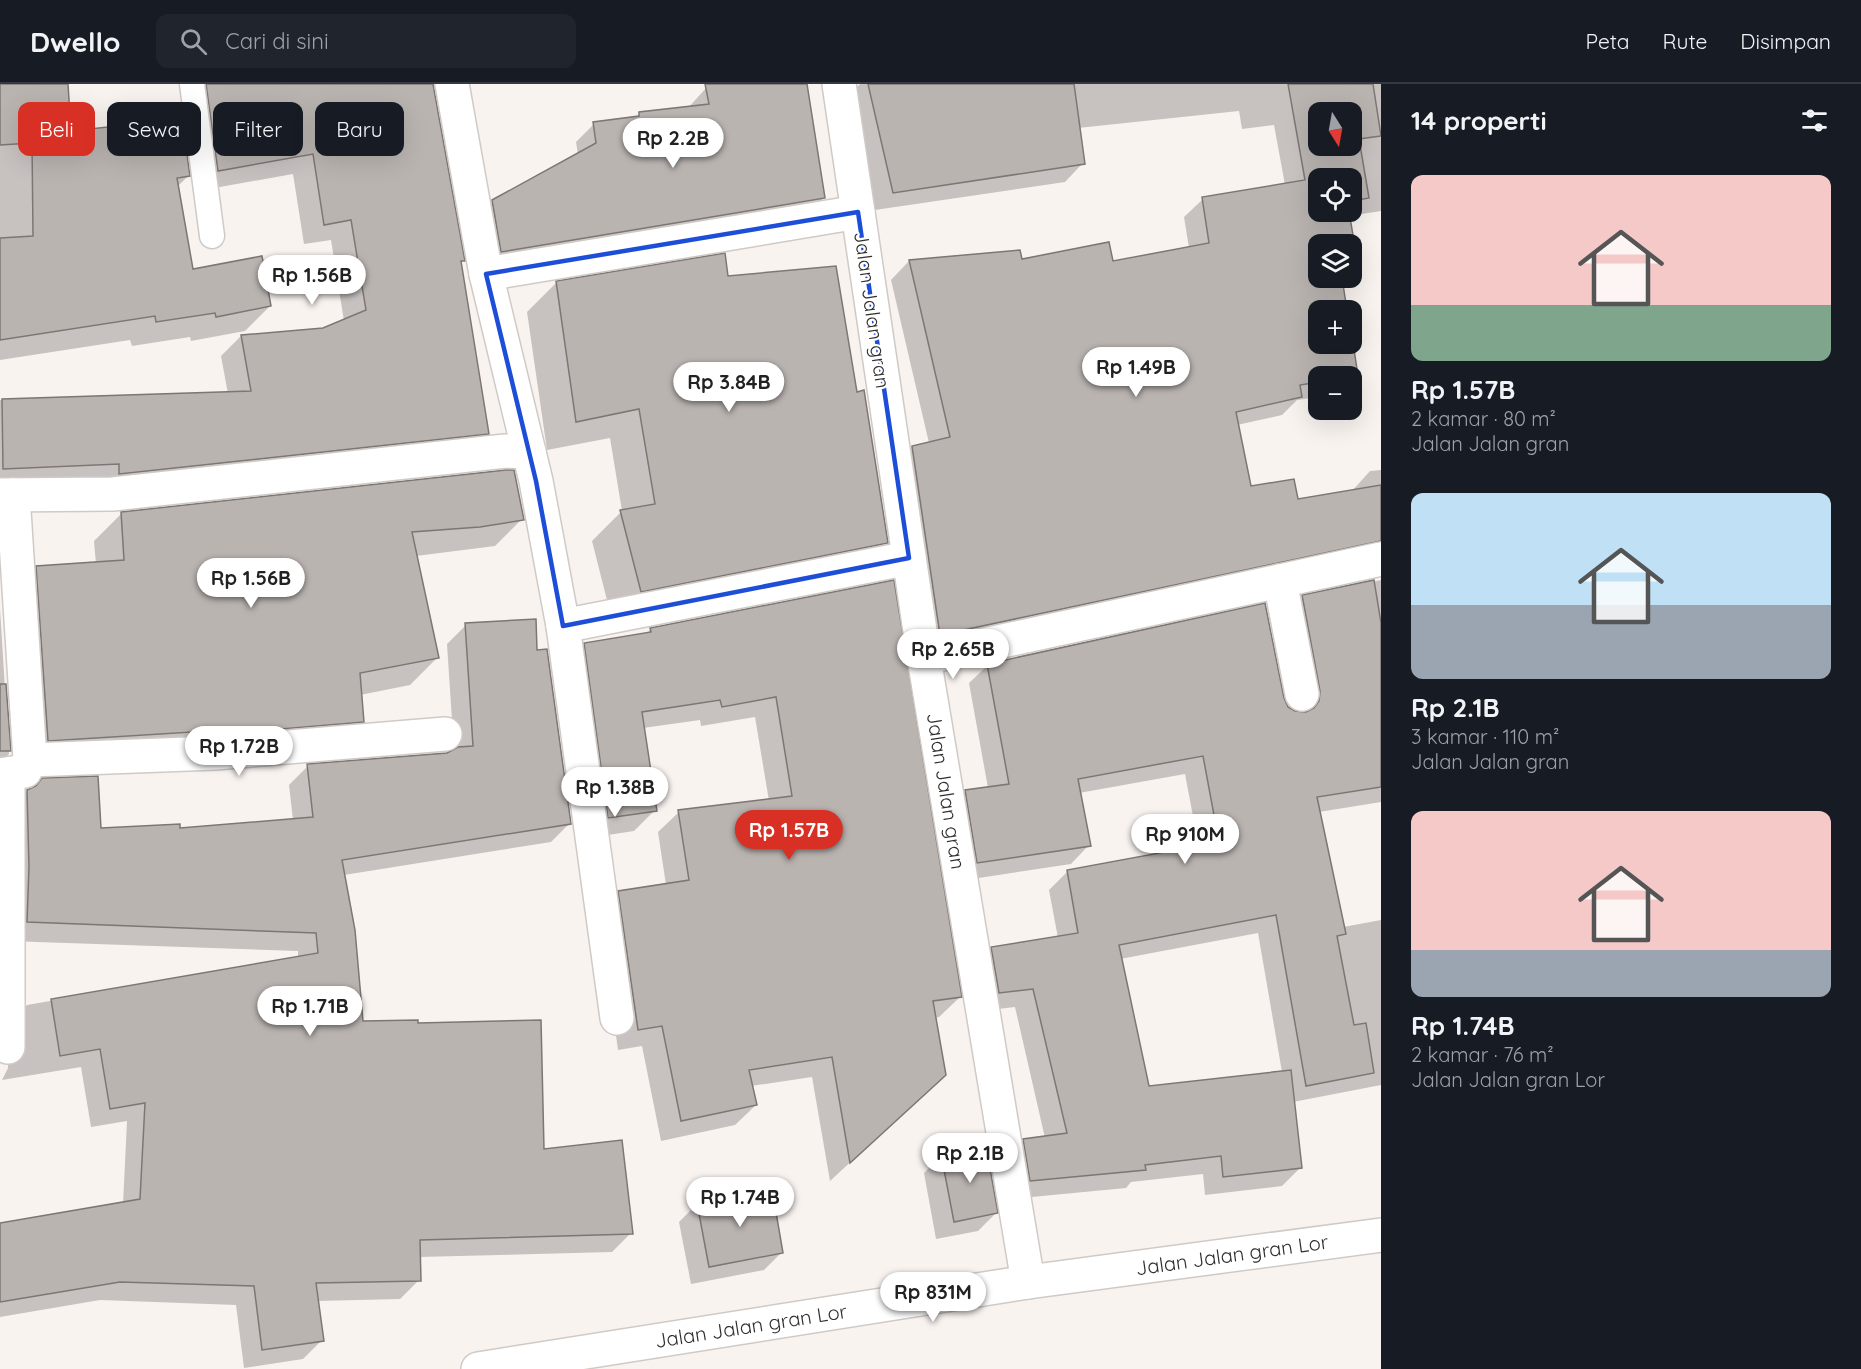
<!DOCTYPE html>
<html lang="id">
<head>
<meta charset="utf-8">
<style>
	:root { --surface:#171b24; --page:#20242c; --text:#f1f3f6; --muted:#9ea1a6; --line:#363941; --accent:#d93025 }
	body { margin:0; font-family:Quicksand,sans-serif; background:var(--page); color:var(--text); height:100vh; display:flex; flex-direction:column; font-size:22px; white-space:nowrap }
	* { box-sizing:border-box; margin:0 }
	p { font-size:20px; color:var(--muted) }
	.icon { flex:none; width:33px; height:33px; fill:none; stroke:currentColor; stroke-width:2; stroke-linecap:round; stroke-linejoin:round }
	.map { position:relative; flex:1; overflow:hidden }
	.drawer { display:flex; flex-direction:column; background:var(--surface); width:480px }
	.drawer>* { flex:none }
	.hud { position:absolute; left:18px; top:18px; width:570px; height:54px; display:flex; gap:12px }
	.needle { width:39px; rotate:169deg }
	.tools { position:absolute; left:1308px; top:18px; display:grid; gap:12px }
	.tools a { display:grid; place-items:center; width:54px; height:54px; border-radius:12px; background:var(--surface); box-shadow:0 6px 24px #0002; font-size:30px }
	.price { position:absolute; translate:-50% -51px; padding:0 14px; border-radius:21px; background:#fff; color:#222; font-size:20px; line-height:39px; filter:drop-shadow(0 2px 3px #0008) }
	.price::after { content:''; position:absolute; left:50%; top:36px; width:18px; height:14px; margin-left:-9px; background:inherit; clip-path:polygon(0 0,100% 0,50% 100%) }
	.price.active { background:var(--accent); color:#fff }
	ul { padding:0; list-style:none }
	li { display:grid; align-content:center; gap:12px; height:318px; padding:0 30px }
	li span { display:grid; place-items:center; height:186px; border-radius:12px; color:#555 }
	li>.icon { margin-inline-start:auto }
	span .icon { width:108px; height:108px; fill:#fffc; stroke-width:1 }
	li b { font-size:26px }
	h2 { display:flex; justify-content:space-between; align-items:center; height:72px; padding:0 30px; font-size:26px }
	.chip { padding:0 21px; border-radius:12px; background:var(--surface); box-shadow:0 6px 24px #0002; font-size:21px; line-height:54px }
	.chip.active { background:var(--accent); color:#fff }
	header { display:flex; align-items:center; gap:36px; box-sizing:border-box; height:84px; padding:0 30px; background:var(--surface); border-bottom:2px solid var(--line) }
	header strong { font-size:28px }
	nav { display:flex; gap:33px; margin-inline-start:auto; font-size:21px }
	.search { width:420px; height:54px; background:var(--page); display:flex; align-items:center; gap:15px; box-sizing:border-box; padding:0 21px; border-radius:12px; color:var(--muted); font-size:22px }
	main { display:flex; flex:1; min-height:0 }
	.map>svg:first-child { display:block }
	.shadow { fill:#0003; fill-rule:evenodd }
	.building { fill:#bab4b1; stroke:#7c7774; stroke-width:1.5; fill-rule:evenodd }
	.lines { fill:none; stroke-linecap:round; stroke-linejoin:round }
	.service-casing { stroke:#d0cac7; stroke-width:27 }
	.minor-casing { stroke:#d0cac7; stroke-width:36 }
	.tertiary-casing { stroke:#d0cac7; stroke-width:36 }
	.secondary-casing { stroke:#d0cac7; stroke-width:36 }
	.service { stroke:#fff; stroke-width:24 }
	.minor { stroke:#fff; stroke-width:33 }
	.tertiary { stroke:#fff; stroke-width:33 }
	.secondary { stroke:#fff; stroke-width:33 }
	.marked { fill:none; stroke:#1d4ed8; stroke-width:4.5; stroke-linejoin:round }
	.labels { text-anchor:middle; stroke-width:4.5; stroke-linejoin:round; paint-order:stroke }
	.street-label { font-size:20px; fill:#312f2e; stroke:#fff }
</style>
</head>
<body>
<header>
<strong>Dwello</strong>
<div class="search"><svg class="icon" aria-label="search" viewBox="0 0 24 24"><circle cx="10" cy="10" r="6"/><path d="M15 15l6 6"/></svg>Cari di sini</div>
<nav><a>Peta</a><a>Rute</a><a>Disimpan</a></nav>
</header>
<main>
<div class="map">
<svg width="1381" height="1285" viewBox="0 0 1381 1285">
	<rect width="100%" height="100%" fill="#f9f3f0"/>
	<g class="shadow">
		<polygon points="0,0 66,0 70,48 188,92 177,103 192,187 270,222 245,247 191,257 190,253 132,262 130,256 0,276"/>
		<polygon points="183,0 415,0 463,176 460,179 487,349 467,370 0,404 0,316 228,310 221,272 241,252 324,246 344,237 331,156 304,160 293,90 198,107"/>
		<polygon points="722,0 805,0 824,114 806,132 483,186 474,135 493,117 578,71 576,58 594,40 636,34 640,30 688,24 706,4"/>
		<path d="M860 0H1381V127L1349 132 1356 174 1352 178V160H1318V194H1340L1346 226H1318V260H1351L1356 291 1352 296V292H1318V313L1297 316 1282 331 1237 341 1249 404 1297 417 1352 407 1370 387 1381 386V489L922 569 894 382 912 363 929 359 891 196 909 177 1112 179 1189 164 1184 133 1203 115 1285 101 1274 41 1242 45 1239 27 1078 44 1083 79 1065 98 875 126 848 12ZM1318 28H1352V62H1318ZM1318 94H1352V128H1318Z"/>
		<polygon points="726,194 855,309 886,458 857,488 612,536 592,457 622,427 610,354 547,366 527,228 556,199"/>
		<polygon points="122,429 522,435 495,462 416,472 437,574 410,601 360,611 363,637 335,665 21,683 10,511 37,484 96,480 94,457"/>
		<path d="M1381 496V718L1319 728 1343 843 1381 836V1001L1293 1018 1300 1084 1282 1102 1205 1111 1203 1090 1131 1098 1126 1104 1012 1115 1005 1075 1024 1057 1045 1054 1015 923 981 927 973 883 992 864 1058 854 1049 806 1068 787 1199 764 1185 690 1079 709 1089 761 1071 780 959 797 947 726 966 707 988 704 969 599 988 581 1282 615 1287 624 1295 629H1302L1284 531 1303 513ZM1258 849 1282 988 1148 1004 1120 875Z"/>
		<polygon points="892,498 960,913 939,933 934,934 923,1011 830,1097 812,993 751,1002 756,1021 735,1041 661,1057 642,962 618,966 599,829 619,808 666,801 658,748 679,728 769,717 755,633 701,642 700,636 643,644 655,726 634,747 588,754 564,581 585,560 646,550 651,545"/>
		<polygon points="0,525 9,670 0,679"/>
		<polygon points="466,541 536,568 570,739 551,758 344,791 361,938 417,941 543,1066 631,1149 612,1168 419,1173 419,1196 400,1215 317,1217 322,1256 303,1275 244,1284 236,1221 100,1216 0,1233 0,1141 123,1120 127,1037 91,1043 81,983 2,996 8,984 8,940 27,921 298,874 298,867 8,857 8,726 28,707 100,746 179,745 293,736 289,701 308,682 447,670 454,667 447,560"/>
		<polygon points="942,1071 996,1129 978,1147 936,1155 924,1089"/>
		<polygon points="697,1120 782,1168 764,1186 691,1200 679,1138"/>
	</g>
	<g class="building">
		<polygon points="0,0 68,0 71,47 182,35 190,92 177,94 193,185 262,172 271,222 216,233 215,229 156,238 155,232 0,256 0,154 33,152 32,59 0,61"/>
		<polygon points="206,0 433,0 465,177 461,177 489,350 119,390 119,380 3,385 2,315 251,307 241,251 323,244 366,226 351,136 324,141 313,70 218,87"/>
		<polygon points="705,0 807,0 825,114 501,168 492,116 596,59 593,38 639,32 639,28 709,20"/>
		<polygon points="868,0 1074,0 1085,80 893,109"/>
		<path d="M1288 0H1373L1381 52 1359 55 1369 114 1352 117V94H1318V128H1349L1357 174 1352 175V160H1318V194H1342L1347 226H1318V260H1352V252L1358 292H1318V298L1300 301 1302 313 1236 328 1251 402 1294 395 1298 415 1381 401V457L940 551 912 362 950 353 909 176 1020 166 1022 175 1109 158 1113 177 1209 159 1202 113 1305 96ZM1318 28H1352V62H1318Z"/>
		<polygon points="725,169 728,192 836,182 857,308 864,306 888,459 641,508 620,426 655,420 639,325 576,338 556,197"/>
		<polygon points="506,386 514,386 524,436 480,443 412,448 439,574 360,589 364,638 223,650 208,650 208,647 48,657 36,482 124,476 121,428"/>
		<polygon points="894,496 962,913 933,917 946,991 850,1079 832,973 749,986 757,1021 681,1037 662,942 638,946 618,807 689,796 678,726 792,712 776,613 722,623 720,616 642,628 657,727 608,734 584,559 651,548 650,544"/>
		<polygon points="1374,496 1381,539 1381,703 1317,713 1346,850 1337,852 1354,941 1366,939 1374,989 1306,1002 1276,831 1119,861 1149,1002 1291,986 1302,1084 1223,1093 1221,1072 1145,1081 1146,1086 1030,1097 1023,1055 1067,1049 1033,905 999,909 991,863 1078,849 1067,786 1219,758 1203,672 1078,695 1091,762 977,779 965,706 1009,700 987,580 1265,519 1284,614 1288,623 1295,627 1306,628 1314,624 1319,617 1320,607 1302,511"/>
		<polygon points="536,535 537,566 547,565 571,740 342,776 355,846 363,937 418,936 418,939 541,936 544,1065 622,1056 633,1150 420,1156 421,1197 316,1199 324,1257 262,1266 254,1202 120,1198 0,1218 0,1139 140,1115 145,1019 110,1025 100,965 60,972 51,915 318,869 316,849 27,838 29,783 27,706 36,702 42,694 98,692 101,744 180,740 180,744 313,733 307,680 447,669 458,663 473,662 465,539"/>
		<polygon points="0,600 6,600 11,667 0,667"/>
		<polygon points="986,1062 998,1129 954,1138 941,1070"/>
		<polygon points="772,1105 783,1169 709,1183 697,1119"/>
	</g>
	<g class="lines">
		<defs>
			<polyline id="service" points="192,0 212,152"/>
			<g id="minor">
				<polyline points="452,0 486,190"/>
				<polyline points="858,128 486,190 536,397 563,542 909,474"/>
				<polyline points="0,411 113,410 505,367 529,368"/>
				<polyline points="1280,497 1302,610"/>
				<polyline points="563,542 617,934"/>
				<polyline points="924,574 1381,475"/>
				<polyline points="30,676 215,669 445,650"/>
				<polyline points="0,691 25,687 30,676 13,411"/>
				<polyline points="8,692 8,963"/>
			</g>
			<polyline id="tertiary" points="839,0 924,574 1028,1198"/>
			<polyline id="secondary" points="478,1285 1028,1198 1381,1151"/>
		</defs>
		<use href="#service" class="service-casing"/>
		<use href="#minor" class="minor-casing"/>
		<use href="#tertiary" class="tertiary-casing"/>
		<use href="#secondary" class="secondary-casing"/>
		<use href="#service" class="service"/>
		<use href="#minor" class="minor"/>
		<use href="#tertiary" class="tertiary"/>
		<use href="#secondary" class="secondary"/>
	</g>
	<path class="marked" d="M858 128 909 474 563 542 536 397 486 190Z"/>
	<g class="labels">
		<g class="street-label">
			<text transform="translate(872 226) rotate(82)" y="7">Jalan Jalan gran</text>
			<text transform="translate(946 707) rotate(81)" y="7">Jalan Jalan gran</text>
			<text transform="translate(1232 1171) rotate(-8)" y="7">Jalan Jalan gran Lor</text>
			<text transform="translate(751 1242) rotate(-9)" y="7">Jalan Jalan gran Lor</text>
		</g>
	</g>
</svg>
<div class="tools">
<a><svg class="needle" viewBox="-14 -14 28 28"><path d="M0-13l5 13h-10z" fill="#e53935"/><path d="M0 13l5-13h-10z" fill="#9ea1a6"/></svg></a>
<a><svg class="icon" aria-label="locate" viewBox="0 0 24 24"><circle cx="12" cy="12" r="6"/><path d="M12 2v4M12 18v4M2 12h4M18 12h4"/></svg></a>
<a><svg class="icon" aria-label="layers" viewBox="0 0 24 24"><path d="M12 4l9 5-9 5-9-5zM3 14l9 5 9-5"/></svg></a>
<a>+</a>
<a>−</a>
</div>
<b class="price" style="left:673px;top:85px">Rp 2.2B</b>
<b class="price" style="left:312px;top:222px">Rp 1.56B</b>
<b class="price" style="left:1136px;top:314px">Rp 1.49B</b>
<b class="price" style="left:729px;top:329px">Rp 3.84B</b>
<b class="price" style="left:251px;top:525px">Rp 1.56B</b>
<b class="price" style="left:953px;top:596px">Rp 2.65B</b>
<b class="price" style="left:239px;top:693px">Rp 1.72B</b>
<b class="price" style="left:615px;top:734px">Rp 1.38B</b>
<b class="price active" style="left:789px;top:777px">Rp 1.57B</b>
<b class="price" style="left:1185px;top:781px">Rp 910M</b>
<b class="price" style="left:310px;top:953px">Rp 1.71B</b>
<b class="price" style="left:970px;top:1100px">Rp 2.1B</b>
<b class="price" style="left:740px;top:1144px">Rp 1.74B</b>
<b class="price" style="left:933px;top:1239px">Rp 831M</b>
<div class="hud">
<a class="chip active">Beli</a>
<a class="chip">Sewa</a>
<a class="chip">Filter</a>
<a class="chip">Baru</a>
</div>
</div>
<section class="drawer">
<h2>14 properti<svg class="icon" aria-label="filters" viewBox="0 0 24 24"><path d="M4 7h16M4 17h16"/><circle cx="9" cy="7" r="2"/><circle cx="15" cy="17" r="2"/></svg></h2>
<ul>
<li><span style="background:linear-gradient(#f6c9c9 70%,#7fa58c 0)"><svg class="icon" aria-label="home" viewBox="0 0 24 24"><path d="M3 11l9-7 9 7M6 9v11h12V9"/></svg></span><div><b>Rp 1.57B</b><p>2 kamar · 80 m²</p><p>Jalan Jalan gran</p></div></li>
<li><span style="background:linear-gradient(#bfe0f5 60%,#9aa5b1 0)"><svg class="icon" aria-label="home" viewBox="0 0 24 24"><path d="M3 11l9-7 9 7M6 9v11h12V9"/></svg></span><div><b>Rp 2.1B</b><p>3 kamar · 110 m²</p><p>Jalan Jalan gran</p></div></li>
<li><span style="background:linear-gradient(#f6c9c9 75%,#9aa5b1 0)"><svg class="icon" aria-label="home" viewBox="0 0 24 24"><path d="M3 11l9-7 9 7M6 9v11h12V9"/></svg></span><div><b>Rp 1.74B</b><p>2 kamar · 76 m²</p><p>Jalan Jalan gran Lor</p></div></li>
</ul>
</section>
</main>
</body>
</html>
